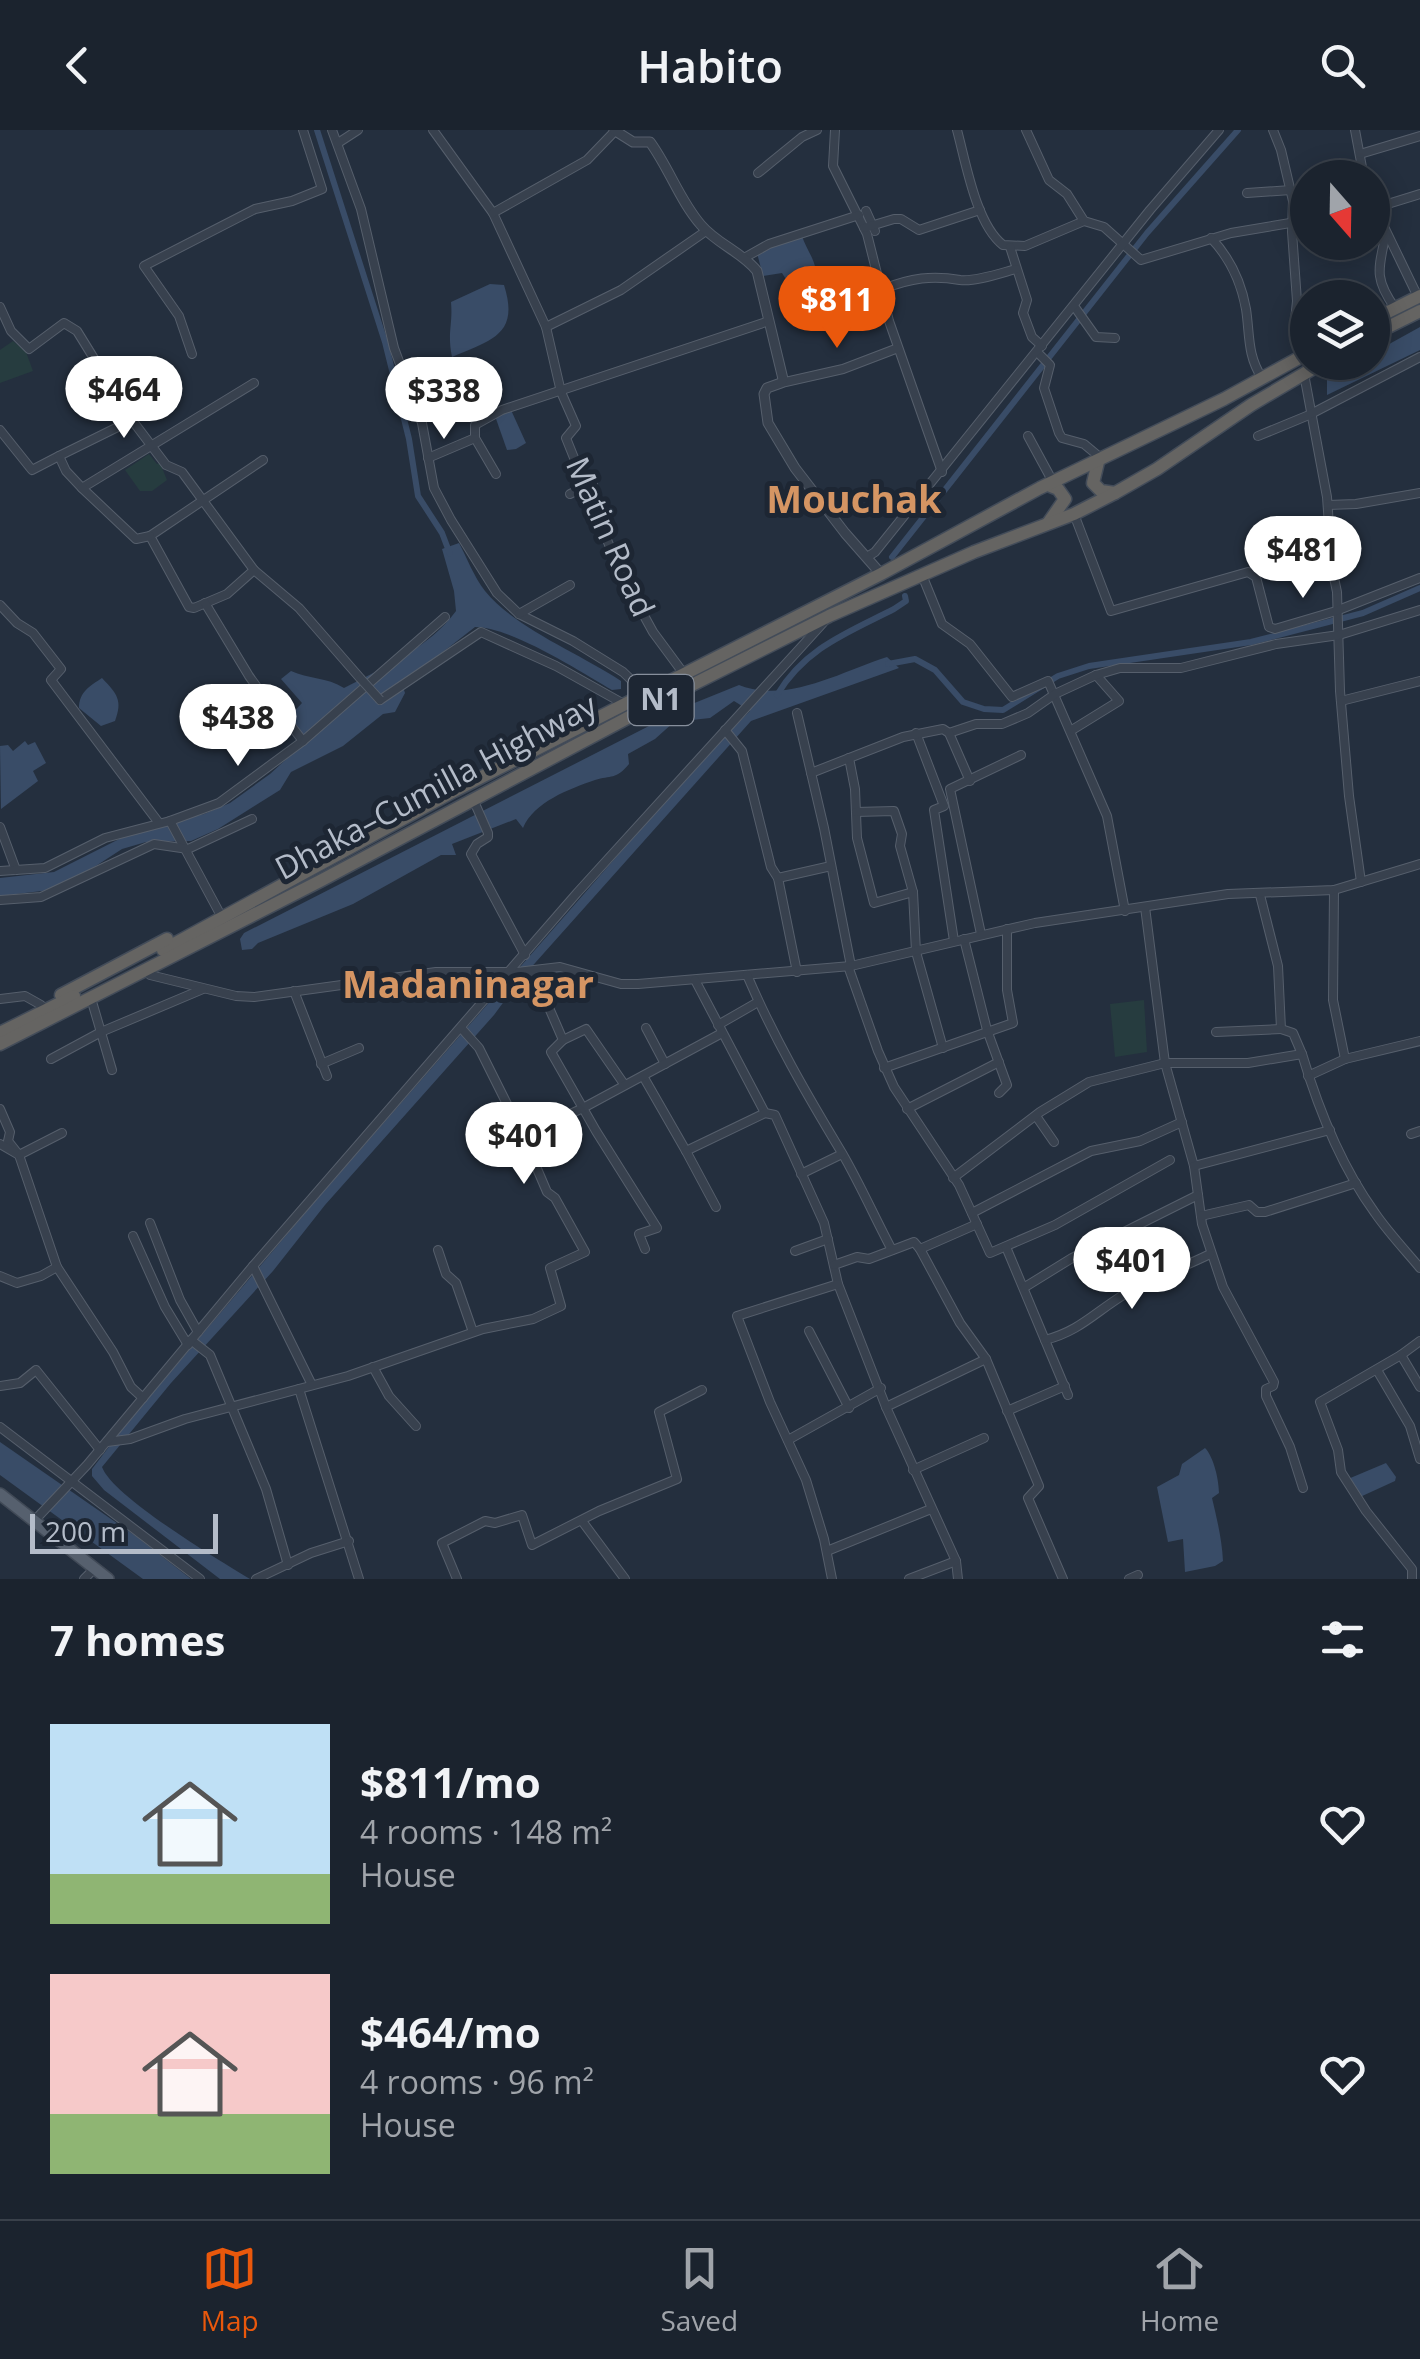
<!DOCTYPE html>
<html lang="en">
<head>
<meta charset="utf-8">
<style>
	:root { --surface:#1b232e; --page:#242b36; --text:#f1f3f6; --muted:#a0a4aa; --line:#39404a; --accent:#ea580c }
	body { margin:0; font-family:"Open Sans",sans-serif; background:var(--page); color:var(--text); height:100vh; display:flex; flex-direction:column; font-size:38px; white-space:nowrap }
	* { box-sizing:border-box; margin:0 }
	p { font-size:32px; color:var(--muted) }
	.icon { flex:none; width:55px; height:55px; fill:none; stroke:currentColor; stroke-width:2; stroke-linecap:round; stroke-linejoin:round }
	.map { position:relative; height:1449px; overflow:hidden }
	.sheet { display:flex; flex-direction:column; background:var(--surface); flex:1 }
	.sheet>* { flex:none }
	.needle { width:65px; rotate:160deg }
	.tools { position:absolute; left:1290px; top:30px; display:grid; gap:20px }
	.tools a { display:grid; place-items:center; width:100px; height:100px; border-radius:50%; background:var(--surface); box-shadow:0 5px 25px #0003,0 0 0 2px var(--line); font-size:50px }
	.scale { position:absolute; left:30px; bottom:25px; width:188px; box-sizing:border-box; padding-left:10px; border:5px solid #b4bcc9; border-top:0; font-size:28px; line-height:35px; white-space:nowrap; color:#b4bcc9; -webkit-text-stroke:8px #1d2633; paint-order:stroke }
	.price { position:absolute; translate:-50% -85px; padding:0 22px; border-radius:35px; background:#fff; color:#222; font-size:32px; line-height:65px; filter:drop-shadow(0 2px 5px #0008) }
	.price::after { content:''; position:absolute; left:50%; top:60px; width:30px; height:22px; margin-left:-15px; background:inherit; clip-path:polygon(0 0,100% 0,50% 100%) }
	.price.selected { background:var(--accent); color:#fff }
	ul { padding:0; list-style:none }
	li { display:flex; align-items:center; gap:30px; height:250px; padding:0 50px }
	li span { display:grid; place-items:center; flex:none; width:280px; height:200px; border-radius:0px; color:#555 }
	li>.icon { margin-inline-start:auto }
	span .icon { width:120px; height:120px; fill:#fffc; stroke-width:1 }
	li b { font-size:42px }
	h2 { display:flex; justify-content:space-between; align-items:center; height:120px; padding:0 50px; font-size:42px }
	header { display:flex; justify-content:space-between; align-items:center; height:130px; padding:0 50px; background:var(--surface); font-size:45px; font-weight:600 }
	.menu { display:flex; justify-content:space-around; align-items:center; height:140px; border-top:2px solid var(--line); background:var(--surface); font-size:28px; color:var(--muted) }
	.menu a { display:grid; justify-items:center; gap:5px }
	.menu .selected { color:var(--accent) }
	.map>svg:first-child { display:block }
	.green { fill:#263c3f }
	.water { fill:#394c67 }
	.lines { fill:none; stroke-linecap:round; stroke-linejoin:round }
	.canal { stroke:#394c67; stroke-width:6 }
	.minor-casing { stroke:#565f6c; stroke-width:10 }
	.tertiary-casing { stroke:#565f6c; stroke-width:11 }
	.primary-casing { stroke:#414a57; stroke-width:14 }
	.trunk-casing { stroke:#434c59; stroke-width:15 }
	.minor { stroke:#38414e; stroke-width:8 }
	.tertiary { stroke:#38414e; stroke-width:9 }
	.primary { stroke:#56606e; stroke-width:11 }
	.trunk { stroke:#656462; stroke-width:12 }
	.minor-bridge-casing { stroke:#565f6c; stroke-width:10; stroke-linecap:butt }
	.minor-bridge { stroke:#38414e; stroke-width:8 }
	.labels { text-anchor:middle; stroke-width:10; stroke-linejoin:round; paint-order:stroke }
	.shield { fill:#1d2633; stroke:#878f9c; stroke-width:2.5 }
	.shield-label { font-size:30px; font-weight:bold; fill:#b4bcc9 }
	.street-label { font-size:32px; fill:#b4bcc9; stroke:#1d2633 }
	.quarter-label { font-size:38px; font-weight:bold; fill:#d59563; stroke:#1d2633 }
</style>
</head>
<body>
<header><svg class="icon" aria-label="back" viewBox="0 0 24 24"><path d="M15 5l-7 7 7 7"/></svg>Habito<svg class="icon" aria-label="search" viewBox="0 0 24 24"><circle cx="10" cy="10" r="6"/><path d="M15 15l6 6"/></svg></header>
<div class="map">
<svg width="1420" height="1449" viewBox="0 0 1420 1449">
	<rect width="100%" height="100%" fill="#242f3e"/>
	<g class="green">
		<polygon points="13,211 26,222 33,241 0,253 0,220"/>
		<polygon points="149,324 157,334 160,333 167,350 152,361 140,361 125,340"/>
		<polygon points="1144,870 1147,922 1115,927 1110,874"/>
	</g>
	<g class="water">
		<path d="M802 106C806 119 815 129 816 142L787 151 782 143 763 146 757 123 770 115Z"/>
		<path d="M490 154 504 155C520 205 491 210 452 227 447 203 453 195 451 172Z"/>
		<polygon points="1420,197 1420,220 1327,265 1327,248 1355,233 1372,232 1373,223"/>
		<polygon points="511,280 526,313 516,319 507,320 495,286"/>
		<path d="M459 413C467 428 474 447 485 461 516 499 579 523 621 551V559L612 560C579 541 511 497 475 497L402 554 405 563 395 582 383 584 343 616 291 642 280 660 218 699 191 711 146 712 122 719 82 745 50 760 0 766V748L54 742 135 701 204 684 230 673 270 644 305 612 288 588 302 573 281 549 291 541C308 549 327 547 344 558 383 538 430 517 456 481L454 461 442 419Z"/>
		<path d="M887 527 899 538 751 591 519 851 494 885 325 1075 273 1141 171 1253 102 1337C113 1367 219 1430 250 1449H220L104 1360 92 1346V1339L128 1292 311 1076 702 629 750 581 734 571 710 588 674 592 655 609 628 624 629 634C616 650 611 645 595 650 569 659 534 672 523 698L516 689 452 714 456 725H441L353 774 258 813 252 819 242 820 240 809 244 803 692 574 739 555C787 574 840 542 887 527Z"/>
		<path d="M102 548C117 564 123 570 115 591L101 596 79 578C79 562 90 556 102 548Z"/>
		<polygon points="25,611 28,615 35,612 46,633 33,641 38,651 1,679 0,616 8,615 13,621"/>
		<polygon points="0,1312 137,1407 191,1449 143,1449 0,1345"/>
		<path d="M1205 1318C1214 1327 1219 1351 1219 1363L1212 1368C1217 1389 1222 1410 1223 1431L1215 1436 1185 1442 1183 1409 1168 1412 1157 1357 1179 1345 1182 1334Z"/>
		<polygon points="1386,1333 1396,1347 1395,1351 1360,1367 1348,1349"/>
	</g>
	<g class="lines">
		<g class="canal">
			<polyline points="317,0 385,212 409,309 418,366 442,403 450,424"/>
			<polyline points="892,427 1147,103 1238,0"/>
			<polyline points="888,534 915,529 935,540 963,572 984,579 1003,580 1058,546 1089,536 1251,512 1363,483 1420,458"/>
			<path d="M777 565C805 518 847 503 894 479L906 471 905 466"/>
		</g>
		<defs>
			<g id="minor">
				<polyline points="332,0 361,79 394,218 422,293 434,358 451,390 497,463 519,484 573,511 623,542 645,563"/>
				<polyline points="433,0 493,83 546,197 561,262 576,296 566,308 620,442 653,502 684,544"/>
				<polyline points="835,0 833,36 867,104 889,191 942,342"/>
				<path d="M957 0C966 33 976 94 1003 115L1025 116 1084 91"/>
				<polyline points="1026,0 1049,50 1067,64 1084,91 1104,97 1141,130 1231,103 1308,90"/>
				<polyline points="1273,0 1281,20 1293,71 1292,102 1297,171 1295,190 1297,211 1304,225"/>
				<polyline points="1355,0 1364,48"/>
				<polyline points="338,13 358,0"/>
				<polyline points="1360,24 1420,6"/>
				<polyline points="758,43 802,7 817,0"/>
				<polyline points="1247,63 1291,60"/>
				<polyline points="1372,72 1418,167"/>
				<polyline points="1378,77 1420,64"/>
				<polyline points="866,81 875,101"/>
				<polyline points="493,83 587,30 615,1"/>
				<polyline points="864,98 894,89 901,89 919,100 980,80"/>
				<path d="M1386 103C1379 138 1373 147 1395 178"/>
				<path d="M1211 108C1230 128 1241 151 1246 179 1250 205 1247 225 1262 248"/>
				<polyline points="1010,117 1027,170 1023,183 1032,207 1042,216"/>
				<polyline points="744,128 769,114 859,85"/>
				<path d="M883 159C911 148 932 145 960 150 975 152 1001 143 1016 139"/>
				<polyline points="1074,176 1096,207 1115,208"/>
				<polyline points="0,177 11,201 29,219 64,193 77,201 132,290 166,335 182,342 254,440"/>
				<polyline points="546,197 621,160 706,101"/>
				<polyline points="1038,223 1050,235 1044,258 1059,303 1062,308 1084,314 1102,329"/>
				<polyline points="192,224 179,186 144,136 255,79 292,71 322,59 303,0"/>
				<polyline points="1304,244 1327,367 1332,438 1337,462 1340,561 1349,666 1361,752"/>
				<polyline points="781,253 843,239 898,218"/>
				<polyline points="0,300 32,340 59,326 66,341 82,358 254,253"/>
				<polyline points="1028,306 1053,352"/>
				<polyline points="1258,306 1309,285 1420,227"/>
				<polyline points="475,308 496,344"/>
				<polyline points="59,326 132,290"/>
				<polyline points="428,328 475,308 475,295 502,280 769,191"/>
				<polyline points="263,330 150,406 189,477 194,478 227,464 254,440 299,478 360,548"/>
				<polyline points="82,358 136,409 150,406"/>
				<polyline points="570,364 593,353"/>
				<polyline points="1328,375 1356,374 1420,363"/>
				<polyline points="1074,384 1111,481 1248,442 1256,447 1269,497 1275,499 1336,481 1420,448"/>
				<polyline points="867,427 875,422 1150,80 1219,0"/>
				<polyline points="922,445 942,494 970,514 1012,567 1048,551 1107,686 1125,781"/>
				<polyline points="205,473 249,546 277,585 285,588 303,611"/>
				<polyline points="0,475 17,493 33,503 61,539 51,550 159,693"/>
				<polyline points="519,484 570,455"/>
				<polyline points="380,570 481,502 556,536 624,574"/>
				<polyline points="1341,571 1420,551"/>
				<polyline points="797,583 824,698 851,836"/>
				<polyline points="725,600 742,621 771,737 778,748 797,842"/>
				<polyline points="1072,600 1119,571 1096,545"/>
				<polyline points="916,603 944,676 934,680 954,811"/>
				<polyline points="949,603 976,594 1002,594 1028,583 1055,564 1096,545 1120,538 1181,538 1276,514 1339,505 1420,480"/>
				<polyline points="849,628 855,659 857,708 874,773 913,762"/>
				<polyline points="811,643 903,607 943,599 949,603 970,651"/>
				<polyline points="473,669 488,703 488,707 477,714 471,724 525,825"/>
				<polyline points="856,682 894,681 902,704 900,716 913,762 916,822 943,918"/>
				<polyline points="170,691 219,782"/>
				<polyline points="0,697 16,740"/>
				<polyline points="0,741 45,738 105,708 170,691 219,673 303,611 445,487"/>
				<polyline points="778,748 831,736"/>
				<polyline points="1334,760 1333,870 1345,929"/>
				<polyline points="1260,765 1278,836 1281,899 1293,903 1302,924"/>
				<polyline points="0,770 41,767 154,714 188,719 252,689"/>
				<polyline points="1145,777 1165,933 1194,1036 1202,1094 1223,1157 1274,1252 1273,1256 1266,1259 1266,1266 1290,1317 1303,1358"/>
				<polyline points="981,804 950,659 1021,625"/>
				<polyline points="964,809 987,900 1007,955 999,963"/>
				<polyline points="848,836 878,921 894,957 959,1055 990,1123 1055,1095 1170,1030"/>
				<polyline points="533,841 563,910 551,922 596,1001 657,1098 639,1104 645,1119"/>
				<polyline points="150,845 236,866 254,867 436,842 517,842 560,837 621,854 638,854 851,836 1035,793 1228,764 1334,760 1420,734"/>
				<path d="M747 845C774 908 807 965 842 1023 860 1054 875 1088 892 1120"/>
				<polyline points="695,850 765,983 775,985 824,1093 838,1154 886,1277 956,1431 958,1449"/>
				<polyline points="294,861 327,946"/>
				<polyline points="0,869 25,866 41,875"/>
				<polyline points="93,875 112,940"/>
				<polyline points="718,895 758,872"/>
				<polyline points="646,898 665,934"/>
				<polyline points="1216,902 1281,899"/>
				<polyline points="563,910 586,899 624,954"/>
				<polyline points="51,929 101,902 203,859"/>
				<polyline points="321,934 359,918"/>
				<polyline points="884,938 1013,893 1007,860 1007,799"/>
				<polyline points="643,946 686,1021 765,983"/>
				<polyline points="1308,946 1345,929 1420,911"/>
				<polyline points="0,979 10,1002 8,1011 19,1025 57,1137"/>
				<polyline points="907,979 999,932"/>
				<polyline points="1036,986 1054,1012"/>
				<polyline points="1411,1004 1420,1001"/>
				<polyline points="523,1006 583,978 722,903"/>
				<polyline points="0,1014 19,1025 62,1003"/>
				<polyline points="686,1021 716,1077"/>
				<polyline points="1194,1036 1330,1000"/>
				<polyline points="801,1044 842,1024"/>
				<path d="M953 1048 1040 982 1089 952 1165 933H1248L1302 924C1318 978 1341 1036 1375 1083 1388 1102 1405 1120 1420 1138"/>
				<polyline points="972,1083 1091,1021 1140,1011 1182,992"/>
				<polyline points="1201,1086 1249,1075 1257,1082 1265,1082 1356,1053"/>
				<polyline points="150,1093 180,1170 198,1202"/>
				<polyline points="133,1106 165,1177 188,1215"/>
				<polyline points="1006,1117 1068,1265"/>
				<polyline points="920,1119 960,1193 986,1229 1039,1356 1028,1368 1063,1449"/>
				<polyline points="438,1120 446,1144 456,1153 473,1202"/>
				<polyline points="795,1121 828,1109"/>
				<polyline points="834,1135 857,1127 869,1129 914,1112 920,1119 977,1094"/>
				<polyline points="253,1136 312,1255"/>
				<polyline points="0,1146 17,1153 41,1146 57,1137 113,1222 131,1257 143,1268"/>
				<polyline points="1025,1157 1072,1128 1198,1065"/>
				<polyline points="809,1201 849,1278"/>
				<polyline points="191,1210 210,1225 266,1359 288,1435"/>
				<path d="M1045 1210C1080 1201 1095 1182 1125 1164 1152 1148 1182 1138 1210 1124"/>
				<polyline points="1420,1211 1401,1225 1420,1257"/>
				<polyline points="1401,1225 1320,1272 1338,1320 1341,1342 1366,1381 1412,1439 1412,1449"/>
				<polyline points="373,1237 389,1266 416,1296"/>
				<polyline points="1377,1240 1410,1296 1420,1329"/>
				<polyline points="0,1256 20,1253 36,1240 100,1320"/>
				<polyline points="299,1259 359,1449"/>
				<polyline points="886,1277 986,1229"/>
				<polyline points="1007,1281 1065,1256"/>
				<polyline points="0,1297 200,1449"/>
				<polyline points="788,1310 881,1258"/>
				<polyline points="107,1312 130,1309 185,1289 348,1246 483,1199 533,1189 561,1176 550,1138 585,1122 555,1068 547,1062 523,1006 479,918 462,899"/>
				<polyline points="913,1340 984,1308"/>
				<polyline points="34,1391 87,1335 253,1136 577,763 823,493"/>
				<polyline points="582,1391 625,1449"/>
				<polyline points="827,1421 931,1379"/>
				<polyline points="84,1449 94,1439"/>
				<polyline points="256,1449 311,1423 349,1411"/>
				<polyline points="457,1449 442,1413 485,1391 495,1393 522,1385 532,1415 599,1381 677,1349 659,1282 702,1260"/>
				<polyline points="832,1449 824,1409 806,1350 770,1272 737,1186 838,1154"/>
				<polyline points="909,1449 956,1431"/>
				<polyline points="1129,1449 1138,1445"/>
			</g>
			<path id="tertiary" d="M614 0 633 12H650C669 38 680 71 701 95 717 114 742 122 757 141L783 249 781 253 767 258 764 264 768 293 795 338 845 403 881 444"/>
			<polyline id="primary" points="0,1364 108,1449"/>
			<g id="trunk">
				<polyline points="1372,190 1420,166"/>
				<polyline points="1372,205 1420,181"/>
				<polyline points="1098,332 1093,353 1101,361 1115,363"/>
				<polyline points="1048,355 1058,359 1065,369 1049,392"/>
				<polyline points="163,820 454,661 881,444 1040,358 1224,269 1308,223"/>
				<polyline points="61,865 167,809"/>
				<polyline points="0,903 74,866"/>
				<polyline points="0,914 320,751 648,577 829,486 974,422 1074,384 1115,363 1157,339 1251,275 1324,232"/>
			</g>
		</defs>
		<use href="#minor" class="minor-casing"/>
		<use href="#tertiary" class="tertiary-casing"/>
		<use href="#primary" class="primary-casing"/>
		<use href="#trunk" class="trunk-casing"/>
		<use href="#minor" class="minor"/>
		<use href="#tertiary" class="tertiary"/>
		<use href="#primary" class="primary"/>
		<use href="#trunk" class="trunk"/>
		<defs>
			<polyline id="minor-bridge" points="360,548 380,570"/>
		</defs>
		<use href="#minor-bridge" class="minor-bridge-casing"/>
		<use href="#minor-bridge" class="minor-bridge"/>
	</g>
	<g class="labels">
		<rect class="shield" x="628.5" y="545" width="65" height="50" rx="8"/>
		<g class="shield-label">
			<text x="661" y="580">N1</text>
		</g>
		<g class="street-label">
			<text transform="translate(610 407) rotate(66)" y="11">Matin Road</text>
			<text transform="translate(436 657) rotate(-28)" y="11">Dhaka–Cumilla Highway</text>
		</g>
		<g class="quarter-label">
			<text x="854" y="383">Mouchak</text>
			<text x="468" y="868">Madaninagar</text>
		</g>
	</g>
</svg>
<div class="tools">
<a><svg class="needle" viewBox="-14 -14 28 28"><path d="M0-13l5 13h-10z" fill="#e53935"/><path d="M0 13l5-13h-10z" fill="#a0a4aa"/></svg></a>
<a><svg class="icon" aria-label="layers" viewBox="0 0 24 24"><path d="M12 4l9 5-9 5-9-5zM3 14l9 5 9-5"/></svg></a>
</div>
<div class="scale">200 m</div>
<b class="price selected" style="left:837px;top:221px">$811</b>
<b class="price" style="left:124px;top:311px">$464</b>
<b class="price" style="left:444px;top:312px">$338</b>
<b class="price" style="left:1303px;top:471px">$481</b>
<b class="price" style="left:238px;top:639px">$438</b>
<b class="price" style="left:524px;top:1057px">$401</b>
<b class="price" style="left:1132px;top:1182px">$401</b>
</div>
<section class="sheet">
<h2>7 homes<svg class="icon" aria-label="filters" viewBox="0 0 24 24"><path d="M4 7h16M4 17h16"/><circle cx="9" cy="7" r="2"/><circle cx="15" cy="17" r="2"/></svg></h2>
<ul>
<li><span style="background:linear-gradient(#bfe0f5 75%,#8fb573 0)"><svg class="icon" aria-label="home" viewBox="0 0 24 24"><path d="M3 11l9-7 9 7M6 9v11h12V9"/></svg></span><div><b>$811/mo</b><p>4 rooms · 148 m²</p><p>House</p></div><svg class="icon" aria-label="heart" viewBox="0 0 24 24"><path d="M12 20l-8-8c-3-5 5-10 8-4 3-6 11-1 8 4z"/></svg></li>
<li><span style="background:linear-gradient(#f6c9c9 70%,#8fb573 0)"><svg class="icon" aria-label="home" viewBox="0 0 24 24"><path d="M3 11l9-7 9 7M6 9v11h12V9"/></svg></span><div><b>$464/mo</b><p>4 rooms · 96 m²</p><p>House</p></div><svg class="icon" aria-label="heart" viewBox="0 0 24 24"><path d="M12 20l-8-8c-3-5 5-10 8-4 3-6 11-1 8 4z"/></svg></li>
</ul>
</section>
<nav class="menu">
<a class="selected"><svg class="icon" aria-label="map" viewBox="0 0 24 24"><path d="M3 6l6-2 6 2 6-2v14l-6 2-6-2-6 2zM9 4v14M15 6v14"/></svg>Map</a>
<a><svg class="icon" aria-label="saved" viewBox="0 0 24 24"><path d="M7 4h10v16l-5-4-5 4z"/></svg>Saved</a>
<a><svg class="icon" aria-label="home" viewBox="0 0 24 24"><path d="M3 11l9-7 9 7M6 9v11h12V9"/></svg>Home</a>
</nav>
</body>
</html>
